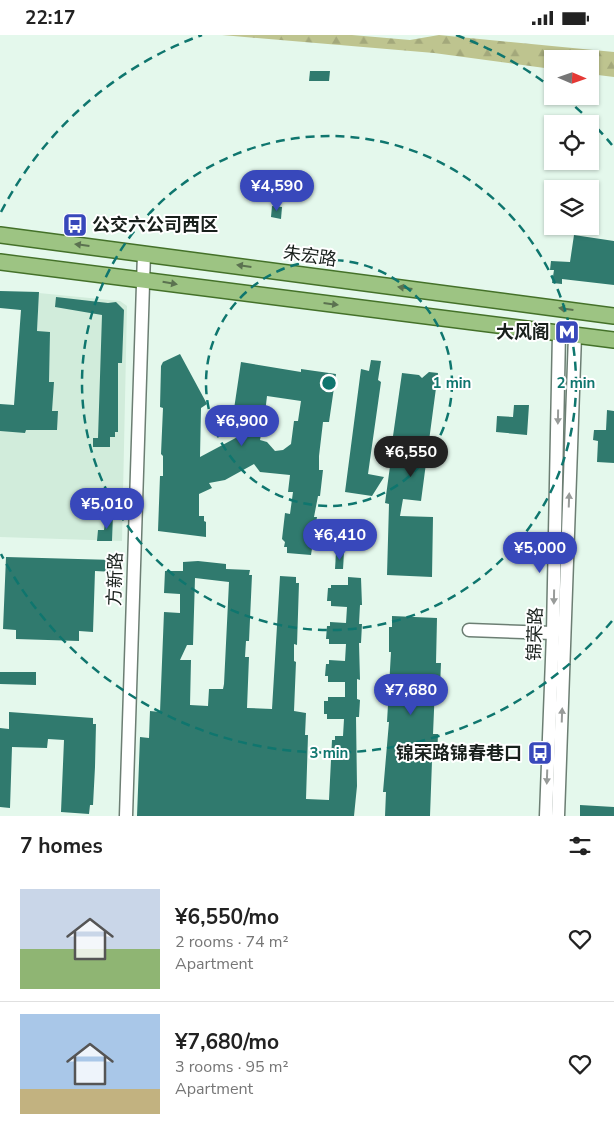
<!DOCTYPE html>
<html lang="en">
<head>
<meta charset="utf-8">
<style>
	:root { --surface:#fff; --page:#f2f2f2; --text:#222; --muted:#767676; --line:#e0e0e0; --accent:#3848bb }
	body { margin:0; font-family:"Nunito Sans","Noto Sans SC",sans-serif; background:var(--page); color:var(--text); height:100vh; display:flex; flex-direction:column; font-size:19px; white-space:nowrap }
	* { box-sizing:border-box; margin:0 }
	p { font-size:16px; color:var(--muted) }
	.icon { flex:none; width:28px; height:28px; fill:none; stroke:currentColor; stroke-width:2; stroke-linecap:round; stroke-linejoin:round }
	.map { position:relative; height:781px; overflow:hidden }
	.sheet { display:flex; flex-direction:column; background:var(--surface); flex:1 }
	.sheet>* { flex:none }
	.needle { width:32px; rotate:92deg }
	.buttons { position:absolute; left:544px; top:15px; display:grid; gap:10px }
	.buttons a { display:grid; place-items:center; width:55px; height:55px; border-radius:0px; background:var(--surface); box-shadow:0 1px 4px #0004; font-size:25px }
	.price { position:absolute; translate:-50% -42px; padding:0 11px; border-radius:18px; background:var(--accent); color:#fff; font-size:16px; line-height:32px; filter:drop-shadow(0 1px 2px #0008) }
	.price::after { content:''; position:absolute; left:50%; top:30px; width:15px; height:11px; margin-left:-8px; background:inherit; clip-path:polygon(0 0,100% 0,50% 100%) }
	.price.on { background:#222; color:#fff }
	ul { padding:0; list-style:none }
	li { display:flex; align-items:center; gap:15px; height:125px; padding:0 20px }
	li+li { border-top:1px solid var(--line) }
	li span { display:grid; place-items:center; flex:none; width:140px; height:100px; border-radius:0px; color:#555 }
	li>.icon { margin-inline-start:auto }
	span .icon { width:60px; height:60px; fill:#fffc; stroke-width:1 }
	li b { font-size:21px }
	h2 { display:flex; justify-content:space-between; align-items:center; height:60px; padding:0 20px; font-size:21px }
	.status { display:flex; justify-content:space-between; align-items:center; height:35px; padding:0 25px; background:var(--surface); direction:ltr }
	.status svg { height:14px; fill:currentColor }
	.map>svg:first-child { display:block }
	.built { fill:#d1ecdb }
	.forest { fill:url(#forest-firs) }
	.building { fill:#307a6e; fill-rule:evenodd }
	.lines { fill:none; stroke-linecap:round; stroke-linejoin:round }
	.minor-casing { stroke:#6c7e73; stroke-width:15 }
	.major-casing { stroke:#447129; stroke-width:18 }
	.minor { stroke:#fff; stroke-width:12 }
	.major { stroke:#9dc483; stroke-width:15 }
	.oneway { fill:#5b7250 }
	.oneway2 { fill:#989b99 }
	.ring { fill:none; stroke:#0f766e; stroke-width:2.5; stroke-dasharray:9 6 }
	.labels { text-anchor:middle; stroke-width:4; stroke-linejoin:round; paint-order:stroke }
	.poi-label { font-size:18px; font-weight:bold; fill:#19201c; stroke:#fff; text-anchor:end }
	.street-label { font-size:18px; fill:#19201c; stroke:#fff }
	.centre { fill:#0f766e; stroke:#fff; stroke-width:2.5 }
	.ring-label { font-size:15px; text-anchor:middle; font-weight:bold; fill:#0f766e; stroke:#fff; stroke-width:4; stroke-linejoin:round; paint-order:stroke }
</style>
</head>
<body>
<div class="status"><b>22:17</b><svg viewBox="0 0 49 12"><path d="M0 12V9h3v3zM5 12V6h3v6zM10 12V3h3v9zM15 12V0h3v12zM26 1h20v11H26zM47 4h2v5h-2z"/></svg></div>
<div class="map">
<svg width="614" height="781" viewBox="0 0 614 781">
	<defs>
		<pattern id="forest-firs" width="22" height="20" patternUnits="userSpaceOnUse" patternTransform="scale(1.25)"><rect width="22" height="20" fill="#bec48f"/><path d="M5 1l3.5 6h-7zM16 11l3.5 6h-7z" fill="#a3a87b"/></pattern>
	</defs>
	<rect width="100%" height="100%" fill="#e4f8ec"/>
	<polygon class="built" points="39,258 120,266 127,271 122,506 0,502 0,391 32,394"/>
	<polygon class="forest" points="222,0 352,0 410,5 439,0 614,17 614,42 590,39 590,24 552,24 552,34 434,18"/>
	<g class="building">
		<polygon points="310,36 330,36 329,46 309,46"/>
		<polygon points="272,171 282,172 281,184 271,182"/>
		<polygon points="574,200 614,206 614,250 562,244 562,249 552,248 554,235 550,235 551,226 570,227"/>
		<polygon points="0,256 39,257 37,296 50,297 49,347 54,347 52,376 58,376 57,395 26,395 25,398 0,396 0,369 14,370 21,275 0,273"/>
		<polygon points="56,262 108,268 116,267 124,275 122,328 118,328 118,397 115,397 115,402 110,402 110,412 93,412 93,403 98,403 102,280 55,272"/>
		<polygon points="180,319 207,369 201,373 200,422 245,398 261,400 260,405 267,407 275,416 283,415 291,409 294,386 298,386 301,366 267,361 265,378 234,374 241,327 301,337 301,334 336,339 329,387 323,387 319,421 319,435 323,435 320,461 318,461 314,482 317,482 311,520 287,518 287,512 284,512 285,507 282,504 285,478 290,479 293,457 288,457 290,440 260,437 254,429 225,445 209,448 212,453 199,459 199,481 204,481 204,486 206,487 206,502 158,496 160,441 163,441 163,421 161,419 163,373 160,372 161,331 163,327"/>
		<polygon points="371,325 381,326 378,345 381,347 368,439 384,442 372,461 345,457 361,334 369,336"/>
		<polygon points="429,337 438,338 421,466 403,464 400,481 433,482 432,542 387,540 389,469 385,468 391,424 396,420 391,415 402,338 419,340 422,343"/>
		<polygon points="514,370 529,370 527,400 496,397 497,381 513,382"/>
		<polygon points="607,375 614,376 614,428 597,427 598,406 593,405 594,395 606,395"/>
		<polygon points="106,478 113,479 112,506 97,506 98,495 104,495"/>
		<polygon points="336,517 344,517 343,534 335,534"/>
		<polygon points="6,522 114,525 114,537 95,536 93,597 79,596 79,606 16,604 16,595 3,594"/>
		<path d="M198 526 226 529V534L250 535 249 540H252L249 606H246L245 622H249L247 673 272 674 280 541 296 542V548H299L297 610 294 609V626L296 627 294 676 306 678 305 700H308L306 764 329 765 332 705H335V701H343L344 684H327V679H324V666H328V662H345V647H328V641H325L326 629H329V625L345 626 346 609H329V604H326L327 591H330V587L346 588 347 572 331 571V566H327L328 553H331V550H348V542L361 543 362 570H360L359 589H362L361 608H359L360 645 357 644V664L360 665 359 682H356L357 751 354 781H137L140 702 149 703 150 676 160 677 164 577 180 578V559L164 558 165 536H183V527ZM195 543 229 547 224 649 223 654H209L208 671 190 670 191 625H180L187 610H193Z"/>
		<polygon points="392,581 437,583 436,628 441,628 440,652 435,652 433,699 438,699 437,723 432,726 430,781 385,781 386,757 383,757 389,687 387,687 391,617 389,617 389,592 392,592"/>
		<polygon points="0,637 36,637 36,650 0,649"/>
		<polygon points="9,677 93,683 93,689 96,689 95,732 93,770 90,770 89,779 61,777 64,705 48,704 47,713 12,712 10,773 0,772 0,693 9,694"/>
		<polygon points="580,770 614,772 614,781 580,781"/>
	</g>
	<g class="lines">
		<defs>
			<g id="minor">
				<polyline points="469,595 553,598"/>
				<polyline points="126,781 144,218"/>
				<polyline points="546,781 553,598 559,298"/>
				<polyline points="558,781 575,300"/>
			</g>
			<g id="major">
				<polyline points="0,200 614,281"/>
				<polyline points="0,227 614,305"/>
			</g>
		</defs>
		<use href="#minor" class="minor-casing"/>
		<use href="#major" class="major-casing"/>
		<use href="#minor" class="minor"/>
		<use href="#major" class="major"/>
	</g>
	<defs><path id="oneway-solid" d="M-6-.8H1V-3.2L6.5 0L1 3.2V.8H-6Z" transform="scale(1.25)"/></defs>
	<g class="oneway">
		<use href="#oneway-solid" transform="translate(82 210) rotate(-173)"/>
		<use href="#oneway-solid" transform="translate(244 231) rotate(-172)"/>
		<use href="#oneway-solid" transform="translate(170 248) rotate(10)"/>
		<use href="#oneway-solid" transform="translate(405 253) rotate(-172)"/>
		<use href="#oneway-solid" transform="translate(331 269) rotate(7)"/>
		<use href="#oneway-solid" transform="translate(566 274) rotate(-172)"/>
	</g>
	<g class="oneway2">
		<use href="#oneway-solid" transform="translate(558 382) rotate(91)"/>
		<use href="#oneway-solid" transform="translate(569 465) rotate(-88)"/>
		<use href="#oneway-solid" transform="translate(554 562) rotate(91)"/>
		<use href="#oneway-solid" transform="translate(562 680) rotate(-88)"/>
		<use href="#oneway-solid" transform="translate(547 742) rotate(92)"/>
	</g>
	<g class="ring">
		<circle cx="329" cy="348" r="123"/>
		<circle cx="329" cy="348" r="247"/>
		<path d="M612 586A370 370 0 0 1 1 519M1 177A370 370 0 0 1 202 0M456 0A370 370 0 0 1 552 53M564 62A370 370 0 0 1 612 110"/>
	</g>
	<defs>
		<symbol id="bus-square" viewBox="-11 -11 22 22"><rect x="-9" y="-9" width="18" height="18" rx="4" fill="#3848bb" stroke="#fff"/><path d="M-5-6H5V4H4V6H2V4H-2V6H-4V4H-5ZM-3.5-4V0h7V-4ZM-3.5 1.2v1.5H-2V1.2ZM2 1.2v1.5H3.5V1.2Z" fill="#fff"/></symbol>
		<symbol id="metro-square" viewBox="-11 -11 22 22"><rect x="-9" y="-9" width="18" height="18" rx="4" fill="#3848bb" stroke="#fff"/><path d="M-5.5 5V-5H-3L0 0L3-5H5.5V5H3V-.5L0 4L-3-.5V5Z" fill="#fff"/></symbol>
	</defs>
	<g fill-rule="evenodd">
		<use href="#bus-square" x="61" y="176" width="28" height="28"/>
		<use href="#metro-square" x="553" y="283" width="28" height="28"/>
		<use href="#bus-square" x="526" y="704" width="28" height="28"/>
	</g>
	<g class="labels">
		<g class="poi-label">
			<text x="92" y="196" text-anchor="start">公交六公司西区</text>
			<text x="550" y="303">大风阁</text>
			<text x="522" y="724">锦荣路锦春巷口</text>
		</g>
		<g class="street-label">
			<text transform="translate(310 221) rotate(8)" y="6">朱宏路</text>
			<text transform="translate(115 544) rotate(-88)" y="6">方新路</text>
			<text transform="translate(535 599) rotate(-88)" y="6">锦荣路</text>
		</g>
	</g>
	<circle cx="329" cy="348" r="8" class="centre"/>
	<g class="ring-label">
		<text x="452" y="353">1 min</text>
		<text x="576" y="353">2 min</text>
		<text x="329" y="723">3 min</text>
	</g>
</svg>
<div class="buttons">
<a><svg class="needle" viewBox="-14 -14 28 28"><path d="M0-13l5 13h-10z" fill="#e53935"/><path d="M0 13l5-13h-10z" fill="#767676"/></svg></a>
<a><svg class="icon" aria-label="locate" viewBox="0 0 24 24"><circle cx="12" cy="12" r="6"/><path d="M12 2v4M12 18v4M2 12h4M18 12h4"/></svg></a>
<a><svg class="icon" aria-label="layers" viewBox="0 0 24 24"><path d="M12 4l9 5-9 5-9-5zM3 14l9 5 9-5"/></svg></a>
</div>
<b class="price" style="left:277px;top:177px">¥4,590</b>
<b class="price" style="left:242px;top:412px">¥6,900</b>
<b class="price on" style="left:411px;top:443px">¥6,550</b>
<b class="price" style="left:107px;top:495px">¥5,010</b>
<b class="price" style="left:340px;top:526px">¥6,410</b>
<b class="price" style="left:540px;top:539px">¥5,000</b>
<b class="price" style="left:411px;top:681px">¥7,680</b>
</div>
<section class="sheet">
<h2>7 homes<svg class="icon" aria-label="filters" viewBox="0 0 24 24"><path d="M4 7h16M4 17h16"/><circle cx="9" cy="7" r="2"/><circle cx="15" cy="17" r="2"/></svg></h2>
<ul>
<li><span style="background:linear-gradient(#c9d6e8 60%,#8fb573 0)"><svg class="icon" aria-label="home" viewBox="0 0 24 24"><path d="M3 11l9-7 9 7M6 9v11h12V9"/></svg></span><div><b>¥6,550/mo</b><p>2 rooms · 74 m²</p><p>Apartment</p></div><svg class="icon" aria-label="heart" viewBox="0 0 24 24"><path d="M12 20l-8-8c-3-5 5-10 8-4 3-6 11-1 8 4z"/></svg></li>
<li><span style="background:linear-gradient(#a9c7e8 75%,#c2b280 0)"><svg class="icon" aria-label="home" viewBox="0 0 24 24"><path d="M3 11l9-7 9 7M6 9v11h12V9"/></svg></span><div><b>¥7,680/mo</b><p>3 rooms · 95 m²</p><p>Apartment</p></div><svg class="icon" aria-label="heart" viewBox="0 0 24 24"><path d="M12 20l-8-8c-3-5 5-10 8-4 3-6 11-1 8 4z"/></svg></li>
</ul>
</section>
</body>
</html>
